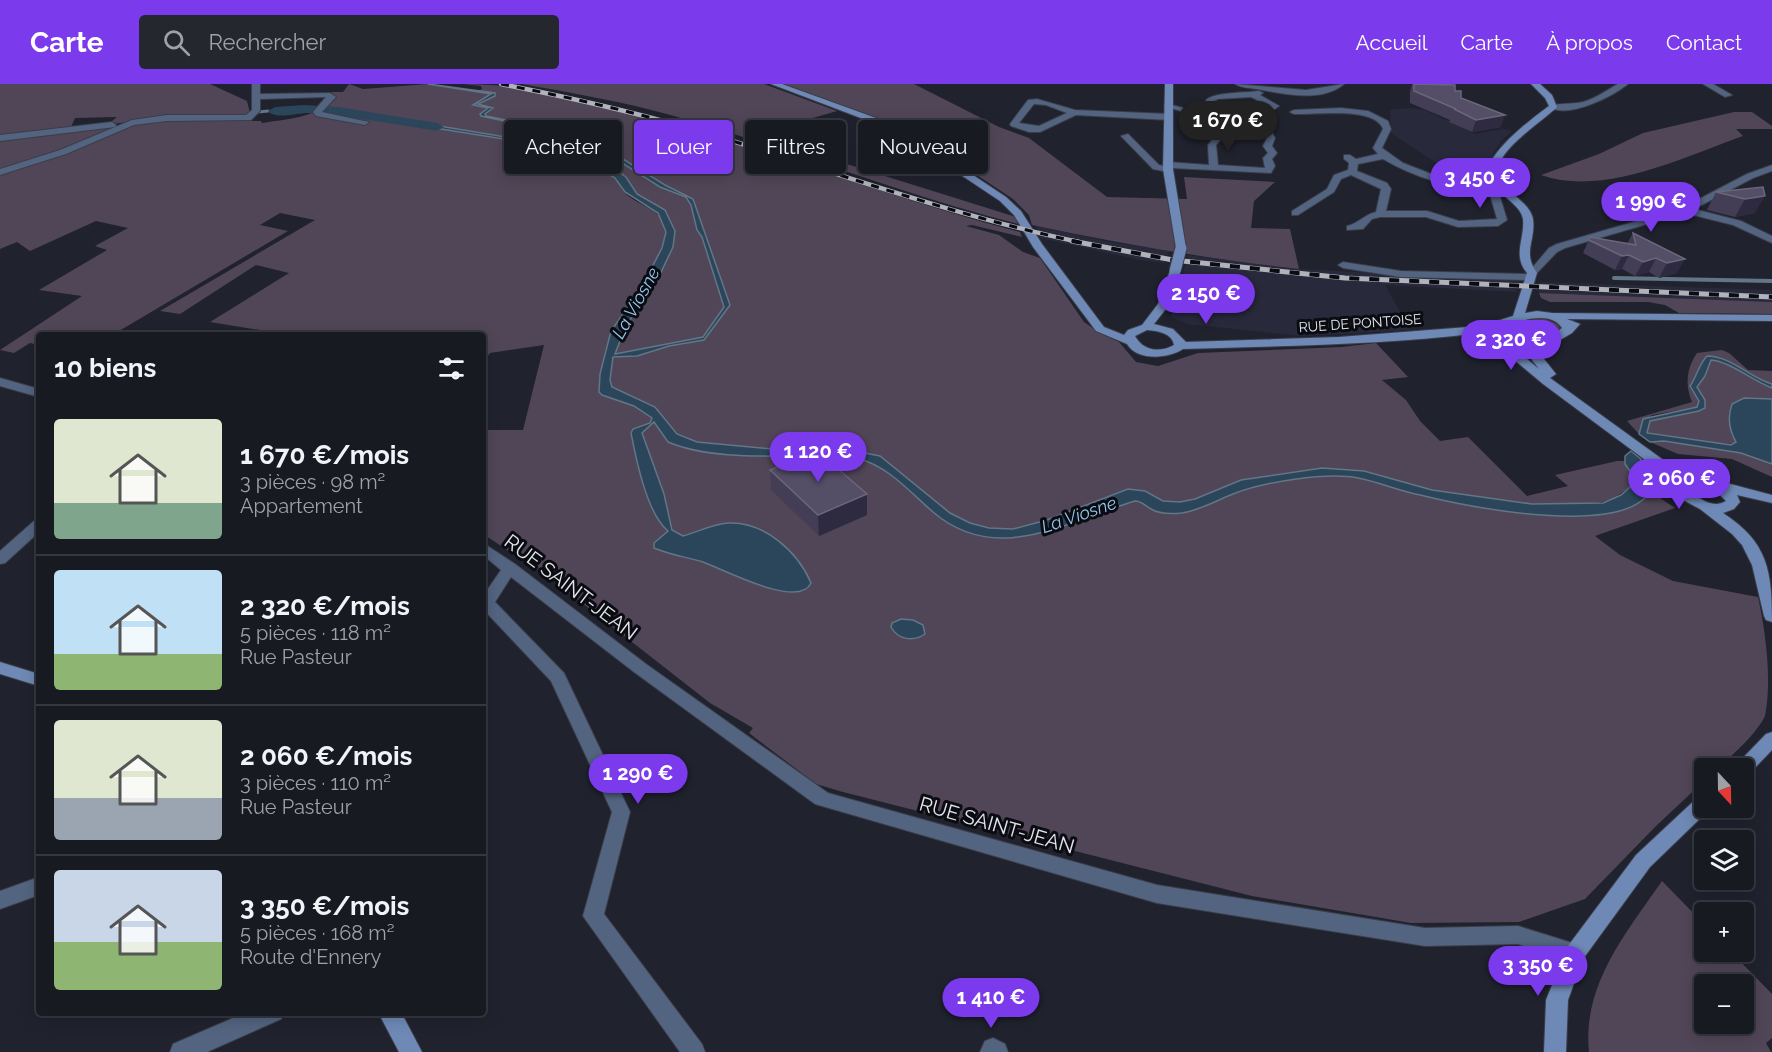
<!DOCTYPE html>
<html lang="fr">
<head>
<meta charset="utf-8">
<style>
	:root { --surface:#181a22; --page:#25272f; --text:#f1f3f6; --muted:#9fa1a5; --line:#363840; --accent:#7c3aed }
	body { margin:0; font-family:Raleway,sans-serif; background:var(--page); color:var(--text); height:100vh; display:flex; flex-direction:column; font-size:22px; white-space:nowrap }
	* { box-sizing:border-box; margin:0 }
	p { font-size:20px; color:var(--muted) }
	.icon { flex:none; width:33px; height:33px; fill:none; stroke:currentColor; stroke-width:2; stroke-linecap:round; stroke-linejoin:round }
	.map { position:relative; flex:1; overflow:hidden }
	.drawer { position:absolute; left:36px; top:248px; width:450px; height:684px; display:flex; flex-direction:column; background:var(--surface); border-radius:6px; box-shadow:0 3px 15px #0003,0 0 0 2px var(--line) }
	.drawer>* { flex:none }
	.top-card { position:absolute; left:504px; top:36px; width:570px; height:54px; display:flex; gap:12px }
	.needle { width:39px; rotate:158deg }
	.tools { position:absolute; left:1694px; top:674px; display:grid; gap:12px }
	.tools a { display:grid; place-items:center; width:60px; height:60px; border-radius:6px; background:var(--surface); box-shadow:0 3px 15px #0003,0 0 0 2px var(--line); font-size:30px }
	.price { position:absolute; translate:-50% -51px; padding:0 14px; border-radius:21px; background:var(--accent); color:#fff; font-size:20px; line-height:39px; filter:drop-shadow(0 2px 3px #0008) }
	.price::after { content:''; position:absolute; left:50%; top:36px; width:18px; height:14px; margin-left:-9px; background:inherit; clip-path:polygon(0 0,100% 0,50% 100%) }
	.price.current { background:#222; color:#fff }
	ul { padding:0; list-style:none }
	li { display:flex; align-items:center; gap:18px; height:150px; padding:0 18px }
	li+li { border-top:2px solid var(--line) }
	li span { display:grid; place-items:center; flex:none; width:168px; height:120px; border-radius:6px; color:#555 }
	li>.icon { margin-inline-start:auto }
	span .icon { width:72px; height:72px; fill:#fffc; stroke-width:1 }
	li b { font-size:26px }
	h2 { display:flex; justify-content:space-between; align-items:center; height:72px; padding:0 18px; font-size:26px }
	.pill { padding:0 21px; border-radius:6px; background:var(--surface); box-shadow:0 3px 15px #0003,0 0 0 2px var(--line); font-size:21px; line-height:54px }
	.pill.current { background:var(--accent); color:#fff }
	header { display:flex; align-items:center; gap:36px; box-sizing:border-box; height:84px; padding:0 30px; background:var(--accent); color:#fff }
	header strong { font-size:28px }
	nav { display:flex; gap:33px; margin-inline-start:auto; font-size:21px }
	.search { width:420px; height:54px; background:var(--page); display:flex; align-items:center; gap:15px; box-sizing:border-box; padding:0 21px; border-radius:6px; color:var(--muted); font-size:22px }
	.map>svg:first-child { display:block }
	.built { fill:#282a3c }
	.green { fill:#514657; fill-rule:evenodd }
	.water { fill:#2b465b; stroke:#627687; stroke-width:1.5 }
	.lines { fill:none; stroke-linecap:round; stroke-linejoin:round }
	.stream-far1 { stroke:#627687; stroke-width:3 }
	.stream { stroke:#627687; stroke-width:4 }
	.river { fill:#2b465b; fill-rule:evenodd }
	.street-casing { stroke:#3b3d49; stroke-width:2 }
	.secondary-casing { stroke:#3b3d49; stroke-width:2 }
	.street { fill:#536480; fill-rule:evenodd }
	.secondary { fill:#6e89b5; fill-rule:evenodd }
	.rail-far1-casing { stroke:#b1b3bc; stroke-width:4.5 }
	.rail-casing { stroke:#b1b3bc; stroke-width:5 }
	.rail-far1 { stroke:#0b0c11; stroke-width:3; stroke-dasharray:8; stroke-linecap:butt }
	.rail { stroke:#0b0c11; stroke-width:4; stroke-dasharray:10; stroke-linecap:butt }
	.secondary-bridge-casing { stroke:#3b3d49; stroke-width:13; stroke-linecap:butt }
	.secondary-bridge { stroke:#6e89b5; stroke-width:11 }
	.wall { fill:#433d56 }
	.shaded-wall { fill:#2e2a3f }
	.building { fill:#544f67; stroke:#6b667c; stroke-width:1.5 }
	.labels { text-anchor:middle; stroke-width:6; stroke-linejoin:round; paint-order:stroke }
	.far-street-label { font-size:14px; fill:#e3e5ed; stroke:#0b0c11 }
	.water-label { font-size:18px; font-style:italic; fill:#93c6ee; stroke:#0b0c11 }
	.near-street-label { font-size:20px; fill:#e3e5ed; stroke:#0b0c11 }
</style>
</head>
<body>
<header>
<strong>Carte</strong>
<div class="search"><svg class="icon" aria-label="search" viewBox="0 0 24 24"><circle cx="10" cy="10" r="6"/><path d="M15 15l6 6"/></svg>Rechercher</div>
<nav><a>Accueil</a><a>Carte</a><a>À propos</a><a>Contact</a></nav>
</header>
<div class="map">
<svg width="1772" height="968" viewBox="0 0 1772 968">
	<rect width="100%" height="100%" fill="#20222e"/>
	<g class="built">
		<polygon points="1410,24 1425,26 1475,50 1503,45 1512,47 1501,57 1493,70 1487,90 1435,78 1391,49 1390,26"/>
		<polygon points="1036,142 1106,157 1169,167 1164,179 1140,176 1040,154"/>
		<polygon points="1188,171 1299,185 1520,197 1516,208 1385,201 1410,246 1299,252 1188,240 1171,233"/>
		<polygon points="1540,198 1772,206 1772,218 1539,209"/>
	</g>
	<g class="green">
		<polygon points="0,0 210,0 247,17 250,29 247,31 153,34 107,41 117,33 75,34 70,45 0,53"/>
		<path d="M349 0 363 5 428 0 491 10 473 21 488 24 480 31 580 52 591 59 582 50 486 32 485 30 493 25 478 20 496 10 478 7 482 5 481 2 463 0C543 0 639 28 716 52 817 84 917 121 1020 148L1022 153 972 141 966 142 999 151 1023 168 1040 174 1084 238 1100 249 1119 258 1136 278 1158 282 1198 269 1342 263 1376 259 1408 293 1382 296 1406 316 1420 337 1440 357 1468 353 1527 412 1568 402 1555 391 1617 377H1624L1636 393 1637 396C1607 427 1577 422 1537 421L1547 431 1642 416 1651 408 1675 424 1595 452 1620 471 1673 497 1758 513C1766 550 1772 596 1765 632 1757 649 1733 671 1718 684H1704V697L1655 743 1585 815 1519 838 1411 839 1252 812 843 708 816 700 749 649 753 644 710 619 554 497 483 450V346H523L544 261 490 269 483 279V250H269L272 248 210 238 289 189 256 181 180 230 160 227 315 136 280 129 260 141 288 147 114 250H39V261L30 259 14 269 0 266 82 212 39 206 107 166 95 162 128 144 96 137 30 167 17 158 0 165V90L136 40 179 36 261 37 262 39C292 34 312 35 336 14L331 8H343ZM322 26 355 28 542 59 565 66 620 93 635 112 665 133 669 161 662 164C675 125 644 127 625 109 621 104 619 98 614 94 594 78 565 70 541 61L353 31 321 28Z"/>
		<path d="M522 0H764L837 27 754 51 1016 133 1018 140C901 110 790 65 674 32 624 18 573 9 522 0Z"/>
		<path d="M783 0H914L999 43 1029 54 1107 113 1187 115 1184 93 1275 98 1254 117 1251 144 1290 145 1299 185C1209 175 1121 160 1032 141L1029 131 1013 115 909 46Z"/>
		<path d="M1734 28H1752L1772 42V45H1736L1743 52C1683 73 1604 113 1541 91L1599 70 1643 49Z"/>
		<polygon points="114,42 116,43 61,68 0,87 0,55"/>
		<polygon points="1539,209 1772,218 1772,230 1679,229 1665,221 1648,218 1550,218 1541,214"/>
		<path d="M1541 233 1558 240 1560 245C1542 256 1522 265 1503 251L1502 247 1505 245 1532 234Z"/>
		<path d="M1722 266 1729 269 1748 286 1772 287V300L1756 295 1714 272 1691 300 1690 304 1699 317 1697 323 1652 331 1642 338 1639 350 1627 337 1692 318C1685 301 1686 285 1697 269Z"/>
		<path d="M1711 276C1725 276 1756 298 1772 304V315L1744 314 1731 350 1736 359C1726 363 1664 351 1647 349L1650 337 1703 326 1697 303 1705 292Z"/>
		<polygon points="1664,357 1742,369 1772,380 1772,393 1732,375 1678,370 1650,358"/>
		<path d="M1662 797 1704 840V867H1730L1772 910V954L1766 959 1771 968H1589C1582 901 1626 849 1662 797ZM1704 900H1743V939H1704Z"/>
	</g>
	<g class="water">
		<path d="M428 0 495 9V12L478 20 493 24 485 30 486 32 584 51 665 101 693 115 730 221 704 256 669 262 637 272 613 273 610 296 612 303 655 323 677 350 697 358 782 366H850L880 372 950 429 970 439 989 444 1013 445 1047 436 1128 405 1145 407 1163 417 1180 418 1195 415 1241 396 1322 384 1364 387 1432 406 1532 420 1603 419 1621 411 1637 397 1625 380V372L1631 367 1641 375 1640 379 1650 397H1656L1659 400 1653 402C1632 457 1465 422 1420 411 1399 407 1379 398 1358 394 1326 388 1263 398 1233 410 1215 417 1201 426 1182 429 1172 430 1159 430 1151 425 1145 422 1142 417 1135 417 1068 437 997 483 933 428 911 409 888 382 859 375 843 371 825 372 809 372 766 372 708 375 668 358L654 338 642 349 664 410 672 446 683 452C698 448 712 440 728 439 764 437 798 468 811 499 799 526 723 485 703 478 687 473 670 471 654 464V459L668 447C647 430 636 375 631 349L633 345 650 339 652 334 634 322 602 311 599 308 600 290 611 247 640 206 662 164 666 148 658 129 625 108 615 94 602 86 541 61 353 31 319 28 327 26 355 28 542 59 566 66 613 84 626 93 637 110 665 126 675 147 673 163 653 205 626 241 615 270 703 253 724 223 702 153 697 146 691 121 686 113 660 103 592 60 588 55 481 32 480 30 488 24 473 21 491 10Z"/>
		<path d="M1707 272C1731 272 1750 294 1772 300V304C1753 297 1729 277 1711 276L1705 292 1697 303 1705 316V324L1699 327 1650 337 1647 349 1731 361 1736 358C1729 346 1727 334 1732 320L1744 314 1772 315V380L1741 369 1664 357 1650 358 1639 350 1643 335 1697 323 1699 317 1690 302C1697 292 1699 280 1707 272Z"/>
		<path d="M901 535 913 536 923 541 925 550C913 558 898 556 891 543L892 539Z"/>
	</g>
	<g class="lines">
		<polyline class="stream-far1" points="258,28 268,27"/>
		<polyline class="stream" points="1614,194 1772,197"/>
		<path class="river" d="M304 21 338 23 437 39 444 43 437 47C394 40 351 32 308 29 296 29 276 36 268 27L275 23Z"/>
		<defs>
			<g id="street">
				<polygon points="252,0 260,0 260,10 330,9 336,13 322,28 369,38 365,41 316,32 313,28 326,13 260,15 260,27 251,36 167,37 134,41 66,70 0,91 0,85 60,66 132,36 167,31 246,31 252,26"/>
				<path d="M1235 0 1306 6 1344 0C1322 19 1284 10 1257 5 1250 4 1241 4 1235 0Z"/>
				<path d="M1618 0H1628C1612 13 1568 35 1549 23 1558 18 1572 21 1583 18 1595 15 1607 6 1618 0Z"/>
				<polygon points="1703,0 1713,0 1732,11 1725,13"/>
				<path d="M1259 7 1263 9 1260 11 1279 22 1264 33 1275 54 1272 62 1277 69 1272 75 1275 82 1271 89 1172 84 1168 88 1153 85 1121 52 1128 50 1159 81 1164 82 1168 78 1209 81 1208 61 1213 55 1212 47 1220 39 1164 22 1168 20 1207 30 1206 16C1215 8 1245 9 1259 7ZM1251 13 1269 22 1255 32 1267 54 1263 62 1268 69 1263 74 1265 84 1218 81 1216 61 1221 55 1220 48 1226 46 1229 38 1214 32V17L1218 15Z"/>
				<path d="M1037 15 1075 26 1169 30 1173 33 1169 36 1076 31 1040 48H1029L1011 42 1010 40 1028 16ZM1034 20 1046 21 1067 29 1039 42 1019 39Z"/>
				<path d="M1341 24 1368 27 1388 37 1391 45 1382 64 1403 79 1439 93 1472 100 1504 101V105L1498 106 1507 136 1498 142 1458 143 1426 133H1380L1372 135 1363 145 1347 146V142C1359 139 1364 131 1376 128L1381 105 1351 91 1341 95 1334 108 1298 131H1292V127L1327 105 1334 91 1348 86 1349 79 1344 75V71H1350L1356 75 1378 70 1373 64 1383 45C1375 22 1314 31 1294 30L1290 28 1294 26ZM1383 75C1415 94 1451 104 1489 107L1497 135 1459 137 1427 127H1386L1391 105 1387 99 1357 87 1358 80Z"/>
				<polygon points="112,38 116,41 115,43 0,57 0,51"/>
				<polygon points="1772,81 1772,87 1753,94 1694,125 1741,137 1772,152 1772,159 1733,141 1685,129 1565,164 1557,168 1535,191 1535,195 1531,196 1401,193 1343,184 1338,181 1343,178 1401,187 1527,190 1549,164 1557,160 1682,124 1747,90"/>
				<polygon points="0,294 39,305 39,313 0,302"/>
				<polygon points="39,435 39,448 5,479 0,480 0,467 34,437"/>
				<polygon points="483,459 515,480 646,580 828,709 1157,801 1425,844 1518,842 1582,862 1585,869 1582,876 1575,879 1518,860 1425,862 1157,819 815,720 634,588 511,493 495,518 564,589 630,728 604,830 702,960 705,968 680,968 583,832 612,728 551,597 483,525 483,512 501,486 483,471"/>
				<polygon points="39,793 39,811 0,825 0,807"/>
				<polygon points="247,928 284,928 281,935 207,968 170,968 173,960"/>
				<polygon points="993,954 1005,960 1008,968 980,968 985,957"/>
			</g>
			<g id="secondary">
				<path d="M771 0H782L901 43 1006 113 1021 127 1042 160 1104 243 1124 251 1128 246 1142 241 1158 220 1170 187 1175 184 1179 185 1180 187 1169 221 1154 240 1173 245 1186 258 1339 253 1481 242 1513 232 1527 189C1512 171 1525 155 1523 135 1521 124 1510 118 1503 110 1498 105 1491 98 1489 91 1483 71 1534 33 1549 22L1545 14 1531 0H1540L1552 11 1557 23C1543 37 1497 66 1498 87 1498 96 1507 104 1513 110 1521 117 1531 124 1533 135 1536 157 1522 168 1537 189L1525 229 1537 227 1552 229 1772 231V237L1567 235 1580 240 1572 249 1541 267 1544 275 1556 290 1550 294 1662 375 1681 396 1704 393 1772 411V419L1737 411 1740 418 1734 425 1723 429C1768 458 1772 487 1772 538L1766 536 1764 532 1752 481 1742 461 1732 450 1700 425 1685 417 1652 381 1543 300 1506 269 1492 254 1498 251C1527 261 1534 265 1562 244 1546 220 1502 246 1480 249 1382 261 1282 262 1183 265 1168 275 1137 277 1127 260L1096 247 1033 163 1014 131 1000 117 895 47ZM1147 246C1158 247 1172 249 1174 261 1160 269 1143 267 1135 252ZM1516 266 1529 267 1532 276 1539 285ZM1696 401 1714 405 1726 417C1713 425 1699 415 1690 406V403Z"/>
				<polygon points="1165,0 1173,0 1173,85 1186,164 1181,167 1176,164 1163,85"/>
				<polygon points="0,578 39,590 39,602 0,590"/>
				<polygon points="1772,648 1772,666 1749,690 1743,692 1743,684 1735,684 1737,680 1766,650"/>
				<polygon points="1704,711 1704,723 1711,724 1650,783 1583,875 1568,916 1566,968 1544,968 1546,916 1568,862 1636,771 1697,714"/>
				<polygon points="378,928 401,928 422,968 399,968"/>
			</g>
		</defs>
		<use href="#street" class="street-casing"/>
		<use href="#secondary" class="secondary-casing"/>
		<use href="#street" class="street"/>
		<use href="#secondary" class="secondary"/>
		<defs>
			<path id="rail-far1" d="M501 0C573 14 643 30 713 51 835 88 955 132 1079 158"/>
			<polyline id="rail" points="1072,157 1173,176 1345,194 1772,213"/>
		</defs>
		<use href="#rail-far1" class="rail-far1-casing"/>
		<use href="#rail" class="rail-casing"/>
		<use href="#rail-far1" class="rail-far1"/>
		<use href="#rail" class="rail"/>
		<defs>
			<polyline id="secondary-bridge" points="1175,187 1181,164"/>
		</defs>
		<use href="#secondary-bridge" class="secondary-bridge-casing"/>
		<use href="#secondary-bridge" class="secondary-bridge"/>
	</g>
	<g class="wall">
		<polygon points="1412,0 1450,0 1461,14 1501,43 1472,48 1449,38 1450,36 1410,19 1410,8"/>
		<polygon points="1763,103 1755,129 1735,133 1707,126 1716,108"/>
		<polygon points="1633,149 1677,189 1659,194 1649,188 1635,192 1622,185 1615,186 1583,169 1590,153 1627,160"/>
		<polygon points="770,386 867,410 867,431 819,452 771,406"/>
	</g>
	<g class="shaded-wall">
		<polygon points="1505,31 1501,43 1472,48 1476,36"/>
		<polygon points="1765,112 1755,129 1735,133 1745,115"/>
		<polygon points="1629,171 1622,185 1615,186 1622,172"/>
		<polygon points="1656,174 1649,188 1635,192 1643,178"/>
		<polygon points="1685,175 1677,189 1659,194 1667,179"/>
		<polygon points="867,410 867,431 819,452 818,431"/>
	</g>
	<g class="building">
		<polygon points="1414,0 1455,1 1455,7 1461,7 1461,14 1505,31 1476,36 1454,25 1456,25 1414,7"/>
		<polygon points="1763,103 1765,112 1745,115 1716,108"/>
		<polygon points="1633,149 1685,175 1667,179 1656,174 1643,178 1629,171 1622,172 1589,156 1590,153 1636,161"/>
		<polygon points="817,367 867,410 818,431 770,386"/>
	</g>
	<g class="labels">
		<g class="far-street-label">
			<text transform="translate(1360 239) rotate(-4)" y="5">RUE DE PONTOISE</text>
		</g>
		<g class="water-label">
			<text transform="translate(636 219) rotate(-61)" y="6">La Viosne</text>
			<text transform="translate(1079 431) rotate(-19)" y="6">La Viosne</text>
		</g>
		<g class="near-street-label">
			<text transform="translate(571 503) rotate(37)" y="7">RUE SAINT-JEAN</text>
			<text transform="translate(997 741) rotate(16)" y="7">RUE SAINT-JEAN</text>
		</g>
	</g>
</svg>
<div class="tools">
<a><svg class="needle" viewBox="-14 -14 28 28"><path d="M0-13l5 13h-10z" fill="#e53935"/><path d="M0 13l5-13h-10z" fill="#9fa1a5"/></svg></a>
<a><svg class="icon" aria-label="layers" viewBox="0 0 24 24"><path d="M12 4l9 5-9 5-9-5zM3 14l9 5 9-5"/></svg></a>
<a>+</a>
<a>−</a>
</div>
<b class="price current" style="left:1228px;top:68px">1 670 €</b>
<b class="price" style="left:1480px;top:125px">3 450 €</b>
<b class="price" style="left:1651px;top:149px">1 990 €</b>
<b class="price" style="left:1206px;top:241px">2 150 €</b>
<b class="price" style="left:1511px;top:287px">2 320 €</b>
<b class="price" style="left:818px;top:399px">1 120 €</b>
<b class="price" style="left:1679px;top:426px">2 060 €</b>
<b class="price" style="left:638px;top:721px">1 290 €</b>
<b class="price" style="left:1538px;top:913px">3 350 €</b>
<b class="price" style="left:991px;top:945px">1 410 €</b>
<div class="top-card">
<a class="pill">Acheter</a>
<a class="pill current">Louer</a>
<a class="pill">Filtres</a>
<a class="pill">Nouveau</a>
</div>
<section class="drawer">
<h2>10 biens<svg class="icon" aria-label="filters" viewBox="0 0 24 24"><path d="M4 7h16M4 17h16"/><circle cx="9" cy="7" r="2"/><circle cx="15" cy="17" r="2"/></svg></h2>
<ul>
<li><span style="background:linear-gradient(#dfe7d0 70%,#7fa58c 0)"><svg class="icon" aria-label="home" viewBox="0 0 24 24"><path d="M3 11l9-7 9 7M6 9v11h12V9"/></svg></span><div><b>1 670 €/mois</b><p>3 pièces · 98 m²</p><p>Appartement</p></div></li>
<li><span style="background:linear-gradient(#bfe0f5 70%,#8fb573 0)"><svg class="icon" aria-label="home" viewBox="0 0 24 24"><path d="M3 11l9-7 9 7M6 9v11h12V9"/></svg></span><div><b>2 320 €/mois</b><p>5 pièces · 118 m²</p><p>Rue Pasteur</p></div></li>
<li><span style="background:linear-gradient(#dfe7d0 65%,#9aa5b1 0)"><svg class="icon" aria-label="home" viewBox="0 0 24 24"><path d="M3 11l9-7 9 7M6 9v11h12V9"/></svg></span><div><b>2 060 €/mois</b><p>3 pièces · 110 m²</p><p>Rue Pasteur</p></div></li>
<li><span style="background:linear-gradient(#c9d6e8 60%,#8fb573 0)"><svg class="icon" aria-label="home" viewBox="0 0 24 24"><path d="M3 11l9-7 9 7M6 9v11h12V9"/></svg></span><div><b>3 350 €/mois</b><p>5 pièces · 168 m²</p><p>Route d'Ennery</p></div></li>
</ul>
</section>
</div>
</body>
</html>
